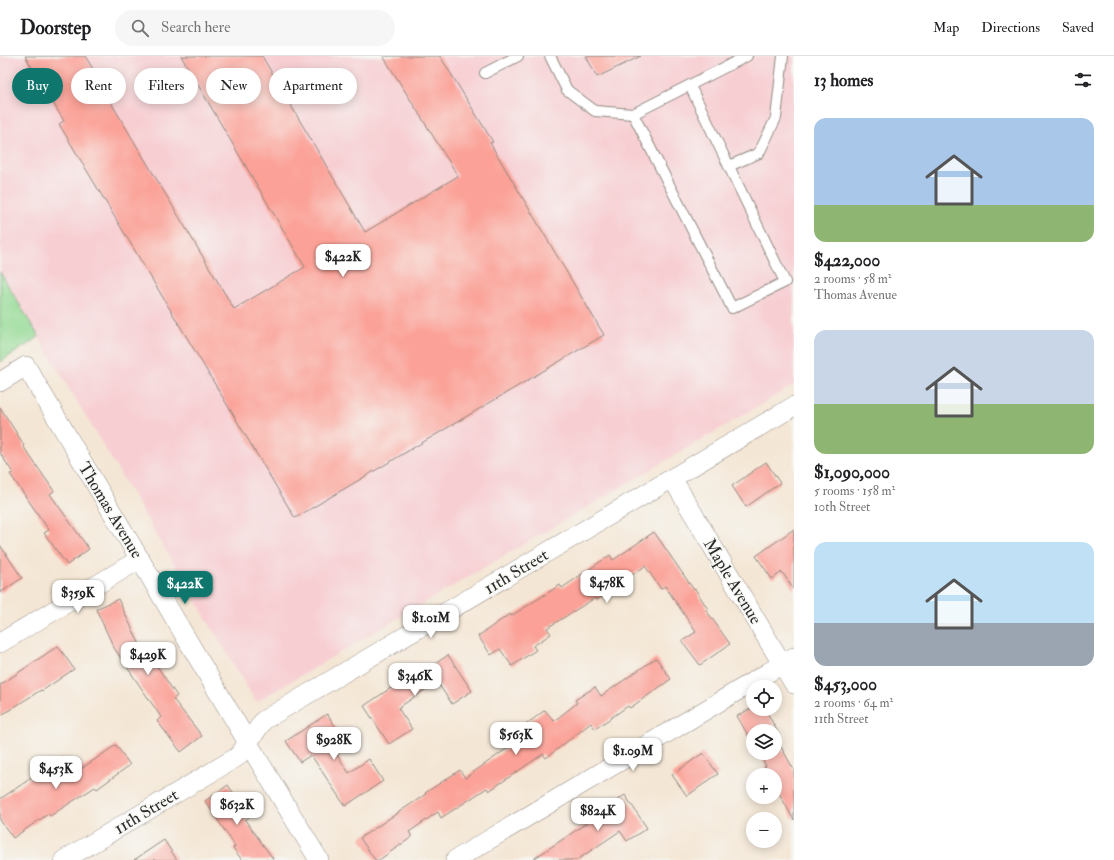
<!DOCTYPE html>
<html lang="en">
<head>
<meta charset="utf-8">
<style>
	:root { --surface:#fff; --page:#f6f6f6; --text:#202124; --muted:#757577; --line:#e0e0e0; --accent:#0f766e }
	body { margin:0; font-family:"IM FELL Double Pica",serif; background:var(--page); color:var(--text); height:100vh; display:flex; flex-direction:column; font-size:15px; white-space:nowrap }
	* { box-sizing:border-box; margin:0 }
	p { font-size:13px; color:var(--muted) }
	.icon { flex:none; width:22px; height:22px; fill:none; stroke:currentColor; stroke-width:2; stroke-linecap:round; stroke-linejoin:round }
	.map { position:relative; flex:1; overflow:hidden }
	.sheet { display:flex; flex-direction:column; background:var(--surface); width:320px }
	.sheet>* { flex:none }
	.top-card { position:absolute; left:12px; top:12px; width:380px; height:36px; display:flex; gap:8px }
	.buttons { position:absolute; left:746px; top:624px; display:grid; gap:8px }
	.buttons a { display:grid; place-items:center; width:36px; height:36px; border-radius:50%; background:var(--surface); box-shadow:0 2px 10px #0003; font-size:20px }
	.price { position:absolute; translate:-50% -34px; padding:0 9px; border-radius:8px; background:#fff; color:#222; font-size:13px; line-height:26px; filter:drop-shadow(0 1px 2px #0008) }
	.price::after { content:''; position:absolute; left:50%; top:24px; width:12px; height:9px; margin-left:-6px; background:inherit; clip-path:polygon(0 0,100% 0,50% 100%) }
	.price.active { background:var(--accent); color:#fff }
	ul { padding:0; list-style:none }
	li { display:grid; align-content:center; gap:8px; height:212px; padding:0 20px }
	li span { display:grid; place-items:center; height:124px; border-radius:12px; color:#555 }
	li>.icon { margin-inline-start:auto }
	span .icon { width:72px; height:72px; fill:#fffc; stroke-width:1 }
	li b { font-size:17px }
	h2 { display:flex; justify-content:space-between; align-items:center; height:48px; padding:0 20px; font-size:17px }
	.chip { padding:0 14px; border-radius:18px; background:var(--surface); box-shadow:0 2px 10px #0003; font-size:14px; line-height:36px }
	.chip.active { background:var(--accent); color:#fff }
	header { display:flex; align-items:center; gap:24px; box-sizing:border-box; height:56px; padding:0 20px; background:var(--surface); border-bottom:1px solid var(--line) }
	header strong { font-size:19px }
	nav { display:flex; gap:22px; margin-inline-start:auto; font-size:14px }
	.search { width:280px; height:36px; background:var(--page); display:flex; align-items:center; gap:10px; box-sizing:border-box; padding:0 14px; border-radius:22px; color:var(--muted); font-size:15px }
	main { display:flex; flex:1; min-height:0 }
	.map>svg:first-child { display:block }
	.built { fill:#f7cfd3 }
	.green { fill:#94da94; stroke:#608260 }
	.building { fill:#fba197 }
	.lines { fill:none; stroke-linecap:round; stroke-linejoin:round }
	.service-casing { stroke:#908880; stroke-width:12 }
	.minor-casing { stroke:#908880; stroke-width:20 }
	.service { stroke:#fff; stroke-width:10 }
	.minor { stroke:#fff; stroke-width:19 }
	.labels { text-anchor:middle; stroke-width:3; stroke-linejoin:round; paint-order:stroke }
	.street-label { font-size:17px; fill:#2b2b2b; stroke:#f6f6f2 }
</style>
</head>
<body>
<header>
<strong>Doorstep</strong>
<div class="search"><svg class="icon" aria-label="search" viewBox="0 0 24 24"><circle cx="10" cy="10" r="6"/><path d="M15 15l6 6"/></svg>Search here</div>
<nav><a>Map</a><a>Directions</a><a>Saved</a></nav>
</header>
<main>
<div class="map">
<svg width="794" height="804" viewBox="0 0 794 804">
	<rect width="100%" height="100%" fill="#f6f6f2"/>
	<filter id="ink" filterUnits="userSpaceOnUse"><feTurbulence type="fractalNoise" baseFrequency=".025" numOctaves="2"/><feDisplacementMap in="SourceGraphic" scale="8" xChannelSelector="R" yChannelSelector="G"/><feConvolveMatrix kernelMatrix="1 2 1 2 8 2 1 2 1" color-interpolation-filters="sRGB"/></filter>
	<filter id="wash" filterUnits="userSpaceOnUse"><feTurbulence type="fractalNoise" baseFrequency=".012" numOctaves="4" result="noise"/><feDisplacementMap in="SourceGraphic" scale="16" xChannelSelector="R" yChannelSelector="G"/><feGaussianBlur stdDeviation="0.9" result="paint"/><feColorMatrix in="noise" values="0 0 0 0 0 0 0 0 0 0 0 0 0 0 0 0 0 1.4 0 .05"/><feComposite in="paint" operator="in"/></filter>
	<g filter="url(#wash)">
		<rect width="100%" height="100%" fill="#f4e6d4"/>
		<polygon class="built" points="0,0 794,0 794,329 256,646 0,216"/>
		<polygon class="green" points="0,216 39,281 0,306"/>
		<g id="blocks">
			<g class="building">
				<polygon points="25,0 85,0 103,29 101,30 234,253 305,211 181,0 262,0 365,176 458,120 383,0 440,0 493,86 490,87 604,279 295,462 59,68 64,65"/>
				<polygon points="586,0 641,0 597,21"/>
				<polygon points="0,351 24,389 23,390 54,435 50,438 89,493 67,509 44,477 49,474 10,418 13,417 0,397"/>
				<polygon points="766,406 780,427 746,451 732,430"/>
				<polygon points="794,473 794,534 782,516 772,523 756,500"/>
				<polygon points="654,476 694,534 695,533 708,553 706,554 730,588 700,609 682,585 696,576 665,530 661,533 645,510 597,544 595,542 547,572 551,578 533,590 536,594 512,610 500,593 491,599 478,580 510,558 511,560 560,529 562,532 610,499 613,504"/>
				<polygon points="0,489 22,522 0,537"/>
				<polygon points="118,543 141,591 143,589 177,640 173,643 202,680 181,696 157,665 161,661 114,592 96,553"/>
				<polygon points="58,590 74,613 42,635 41,634 0,660 0,629"/>
				<polygon points="448,599 472,635 452,648 437,626 398,652 412,673 389,688 364,650 404,623 407,627"/>
				<polygon points="656,602 671,623 630,652 628,650 595,673 591,667 546,702 543,698 489,735 487,732 441,762 438,756 409,776 412,781 379,804 375,804 360,782 426,738 425,737 460,714 465,722 528,678 523,671 545,654 554,665 577,647 575,644 595,631 601,640"/>
				<polygon points="750,653 765,653 780,680 776,682 794,714 794,764 775,730 775,719 769,719 764,711 766,710 758,697 775,697 775,675 753,675 753,688 737,660"/>
				<polygon points="327,658 341,679 329,687 349,717 369,703 383,725 345,750 311,699 300,706 286,685"/>
				<polygon points="116,689 130,709 97,733 95,731 50,760 48,758 13,782 0,764 0,743 27,725 27,724 61,702 72,719"/>
				<polygon points="703,697 718,718 687,740 672,719"/>
				<polygon points="228,729 249,761 245,764 274,804 242,804 233,792 235,790 205,745"/>
				<polygon points="625,739 647,772 627,785 620,775 577,804 532,804 606,754 605,752"/>
				<polygon points="164,784 177,804 134,804"/>
			</g>
		</g>
	</g>
	<g filter="url(#ink)">
		<use href="#blocks" fill-opacity="0" stroke="#908880" stroke-width="1"/>
		<g class="lines">
			<defs>
				<g id="service">
					<polyline points="550,0 567,34 595,55 633,58 747,0"/>
					<polyline points="485,17 518,0"/>
					<polyline points="633,58 732,252 785,226 690,30"/>
					<polyline points="729,110 759,97 776,62 783,0"/>
				</g>
				<g id="minor">
					<polyline points="0,326 26,310 248,687 319,804"/>
					<polyline points="672,422 794,628"/>
					<polyline points="0,587 140,503"/>
					<polyline points="64,804 237,701 239,699 264,664 794,350"/>
					<polyline points="455,804 794,601"/>
				</g>
			</defs>
			<use href="#service" class="service-casing"/>
			<use href="#minor" class="minor-casing"/>
			<use href="#service" class="service"/>
			<use href="#minor" class="minor"/>
		</g>
	</g>
	<g class="labels">
		<g class="street-label">
			<text transform="translate(111 454) rotate(59)" y="6">Thomas Avenue</text>
			<text transform="translate(516 515) rotate(-31)" y="6">11th Street</text>
			<text transform="translate(733 525) rotate(59)" y="6">Maple Avenue</text>
			<text transform="translate(146 755) rotate(-31)" y="6">11th Street</text>
		</g>
	</g>
</svg>
<div class="buttons">
<a><svg class="icon" aria-label="locate" viewBox="0 0 24 24"><circle cx="12" cy="12" r="6"/><path d="M12 2v4M12 18v4M2 12h4M18 12h4"/></svg></a>
<a><svg class="icon" aria-label="layers" viewBox="0 0 24 24"><path d="M12 4l9 5-9 5-9-5zM3 14l9 5 9-5"/></svg></a>
<a>+</a>
<a>−</a>
</div>
<b class="price" style="left:343px;top:222px">$422K</b>
<b class="price" style="left:607px;top:548px">$478K</b>
<b class="price active" style="left:185px;top:549px">$422K</b>
<b class="price" style="left:78px;top:558px">$359K</b>
<b class="price" style="left:431px;top:583px">$1.01M</b>
<b class="price" style="left:148px;top:620px">$429K</b>
<b class="price" style="left:415px;top:641px">$346K</b>
<b class="price" style="left:516px;top:700px">$563K</b>
<b class="price" style="left:334px;top:705px">$928K</b>
<b class="price" style="left:633px;top:716px">$1.09M</b>
<b class="price" style="left:56px;top:734px">$453K</b>
<b class="price" style="left:237px;top:770px">$632K</b>
<b class="price" style="left:598px;top:776px">$824K</b>
<div class="top-card">
<a class="chip active">Buy</a>
<a class="chip">Rent</a>
<a class="chip">Filters</a>
<a class="chip">New</a>
<a class="chip">Apartment</a>
</div>
</div>
<section class="sheet">
<h2>13 homes<svg class="icon" aria-label="filters" viewBox="0 0 24 24"><path d="M4 7h16M4 17h16"/><circle cx="9" cy="7" r="2"/><circle cx="15" cy="17" r="2"/></svg></h2>
<ul>
<li><span style="background:linear-gradient(#a9c7e8 70%,#8fb573 0)"><svg class="icon" aria-label="home" viewBox="0 0 24 24"><path d="M3 11l9-7 9 7M6 9v11h12V9"/></svg></span><div><b>$422,000</b><p>2 rooms · 58 m²</p><p>Thomas Avenue</p></div></li>
<li><span style="background:linear-gradient(#c9d6e8 60%,#8fb573 0)"><svg class="icon" aria-label="home" viewBox="0 0 24 24"><path d="M3 11l9-7 9 7M6 9v11h12V9"/></svg></span><div><b>$1,090,000</b><p>5 rooms · 158 m²</p><p>10th Street</p></div></li>
<li><span style="background:linear-gradient(#bfe0f5 65%,#9aa5b1 0)"><svg class="icon" aria-label="home" viewBox="0 0 24 24"><path d="M3 11l9-7 9 7M6 9v11h12V9"/></svg></span><div><b>$453,000</b><p>2 rooms · 64 m²</p><p>11th Street</p></div></li>
</ul>
</section>
</main>
</body>
</html>
